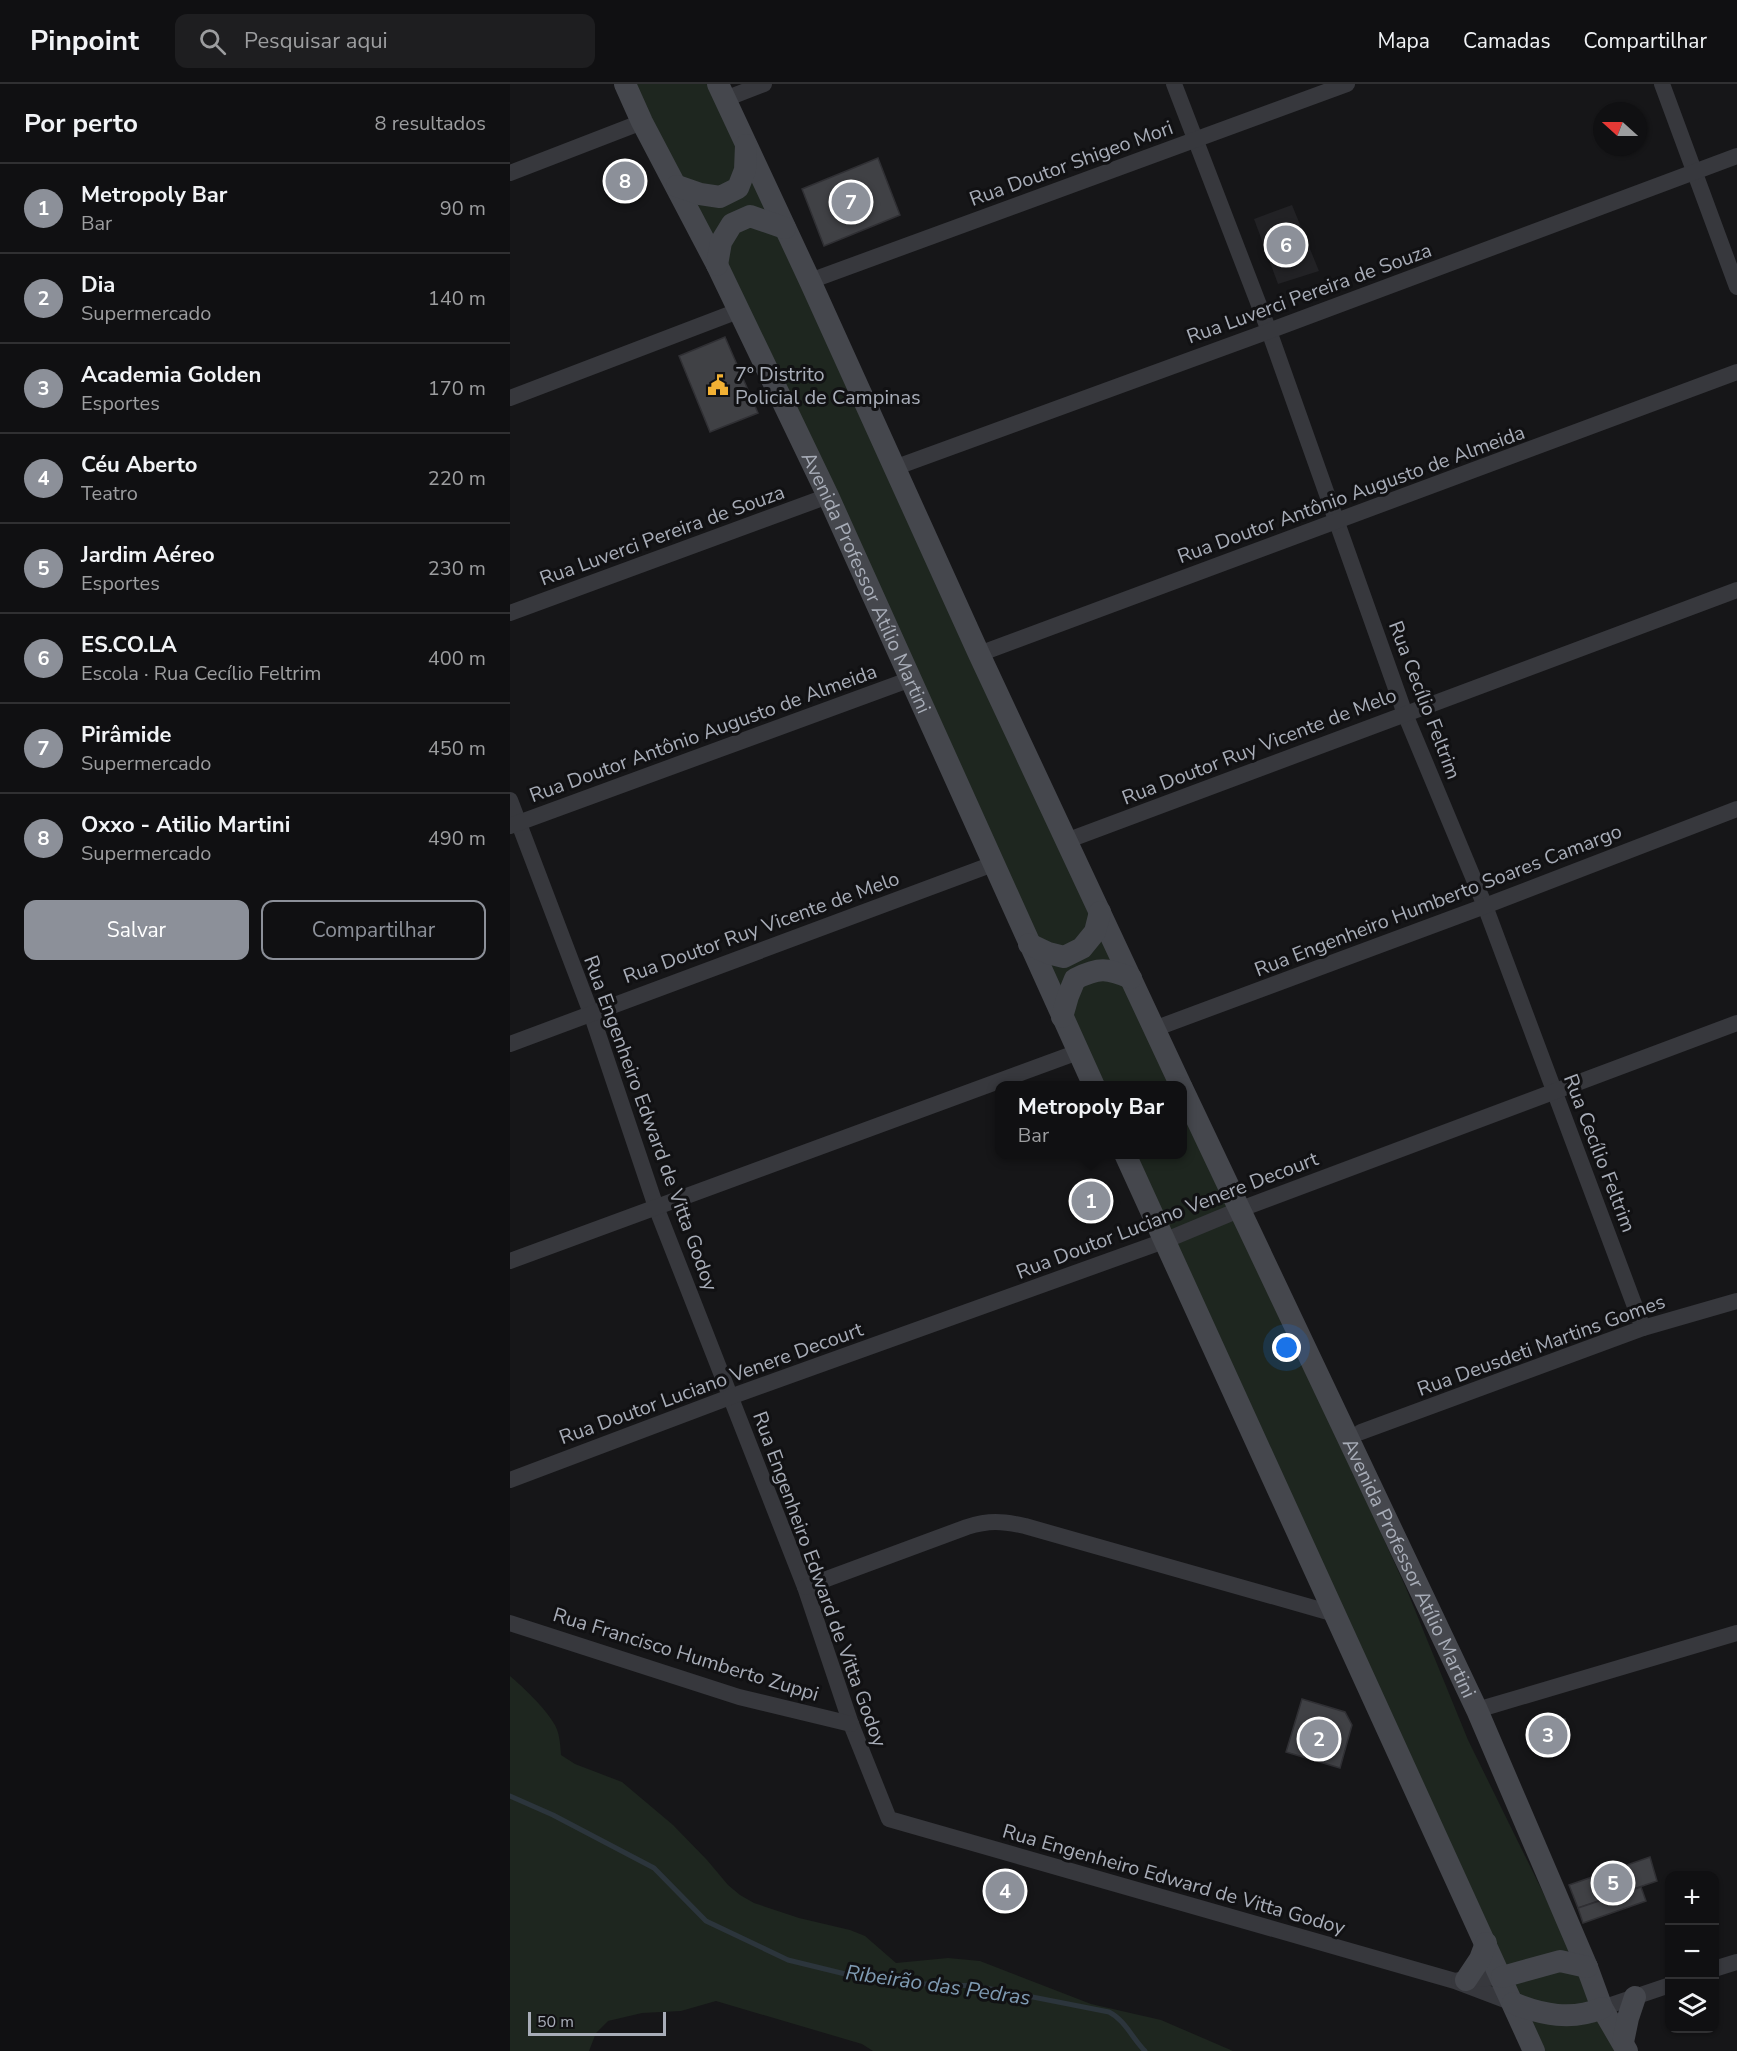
<!DOCTYPE html>
<html lang="pt">
<head>
<meta charset="utf-8">
<style>
  :root { --surface:#101012; --page:#1e1e20; --text:#f1f3f6; --muted:#9c9d9f; --line:#303032; --accent:#8c9099 }
  body { margin:0; font-family:"Nunito Sans",sans-serif; background:var(--page); color:var(--text) }
  .controls { position:absolute; right:18px; bottom:18px; display:grid; overflow:hidden; border-radius:12px; box-shadow:0 2px 4px #0004 }
  .controls button { width:54px; height:54px; display:grid; place-items:center; padding:0; border:0; border-bottom:2px solid var(--line); background:var(--surface); color:var(--text); font:30px sans-serif }
  .compass { position:absolute; left:1083px; top:18px; width:54px; height:54px; border-radius:50%; background:var(--surface); box-shadow:0 2px 4px #0004; rotate:291deg }
  .scale { position:absolute; left:18px; bottom:15px; width:138px; box-sizing:border-box; padding-left:6px; border:3px solid #a8adb8; border-top:0; font-size:16px; line-height:21px; white-space:nowrap; color:#a8adb8; -webkit-text-stroke:4px #111113; paint-order:stroke }
  .you { position:absolute; left:777px; top:1264px; width:21px; height:21px; margin:-15px; border:4px solid #fff; border-radius:50%; background:#1a73e8; box-shadow:0 0 0 9px #1a73e833 }
  .badge { display:grid; place-items:center; width:39px; height:39px; border-radius:50%; background:var(--accent); color:#fff; font-size:20px; font-weight:700 }
  .pin { position:absolute; translate:-50% -50%; border:3px solid #fff; box-shadow:0 2px 6px #0006 }
  .popup { position:absolute; left:485px; top:997px; width:192px; height:78px; box-sizing:border-box; display:grid; place-content:center; border-radius:12px; background:var(--surface); filter:drop-shadow(0 2px 4px #0005); font-size:20px; white-space:nowrap; color:var(--muted) }
  .popup b { font-size:22px; color:var(--text) }
  .popup::after { content:''; position:absolute; left:50%; top:100%; margin-left:-12px; border:12px solid transparent; border-top-color:var(--surface) }
  .list { margin:0; padding:0; list-style:none }
  h2 { display:flex; justify-content:space-between; align-items:center; height:78px; margin:0; padding:0 24px; font-size:26px }
  h2 small { font-size:20px; font-weight:400; color:var(--muted) }
  .list li { display:grid; grid-template-columns:39px 1fr auto; gap:18px; align-items:center; box-sizing:border-box; height:90px; padding:0 24px; border-top:2px solid var(--line) }
  .list b { display:block; font-size:22px; white-space:nowrap }
  .list p { margin:0; font-size:20px; white-space:nowrap; color:var(--muted) }
  .list em { font-size:20px; font-style:normal; color:var(--muted) }
  .actions { display:flex; gap:12px; padding:18px 24px }
  .actions a { flex:1; padding:14px 0; border:2px solid var(--accent); border-radius:12px; text-align:center; font-size:21px; color:var(--accent) }
  .actions .main { background:var(--accent); color:#fff }
  .icon { flex:none; width:33px; height:33px; fill:none; stroke:currentColor; stroke-width:2; stroke-linecap:round; stroke-linejoin:round }
  .map { position:relative; flex:none; width:1227px; height:1967px; overflow:hidden }
  header { display:flex; align-items:center; gap:36px; box-sizing:border-box; height:84px; padding:0 30px; background:var(--surface); border-bottom:2px solid var(--line) }
  header strong { font-size:28px }
  nav { display:flex; gap:33px; margin-inline-start:auto; font-size:21px }
  .search { width:420px; height:54px; background:var(--page); display:flex; align-items:center; gap:15px; box-sizing:border-box; padding:0 21px; border-radius:12px; color:var(--muted); font-size:22px }
  main { display:flex }
  aside { flex:1; background:var(--surface) }
  .map>svg:first-child { display:block }
  .built { fill:#222225 }
  .green { fill:#1e261f }
  .lines { fill:none; stroke-linecap:round; stroke-linejoin:round }
  .stream { stroke:#2c353c; stroke-width:5 }
  .building { fill:#404145; stroke:#303034; stroke-width:1.5 }
  .minor { stroke:#37383d; stroke-width:16 }
  .secondary { stroke:#45474d; stroke-width:22 }
  .labels { text-anchor:middle; stroke-width:6; stroke-linejoin:round; paint-order:stroke }
  .street-label { font-size:20px; fill:#a8adb8; stroke:#111113 }
  .poi-label { font-size:20px; fill:#a8adb8; stroke:#111113; text-anchor:start }
  .water-label { font-size:21px; font-style:italic; fill:#7f9bb3; stroke:#111113 }
</style>
</head>
<body>
<header>
<strong>Pinpoint</strong>
<div class="search"><svg class="icon" aria-label="search" viewBox="0 0 24 24"><circle cx="10" cy="10" r="6"/><path d="M15 15l6 6"/></svg>Pesquisar aqui</div>
<nav><a>Mapa</a><a>Camadas</a><a>Compartilhar</a></nav>
</header>
<main>
<aside>
<h2>Por perto<small>8 resultados</small></h2>
<ul class="list">
<li><span class="badge">1</span><div><b>Metropoly Bar</b><p>Bar</p></div><em>90 m</em></li>
<li><span class="badge">2</span><div><b>Dia</b><p>Supermercado</p></div><em>140 m</em></li>
<li><span class="badge">3</span><div><b>Academia Golden</b><p>Esportes</p></div><em>170 m</em></li>
<li><span class="badge">4</span><div><b>Céu Aberto</b><p>Teatro</p></div><em>220 m</em></li>
<li><span class="badge">5</span><div><b>Jardim Aéreo</b><p>Esportes</p></div><em>230 m</em></li>
<li><span class="badge">6</span><div><b>ES.CO.LA</b><p>Escola · Rua Cecílio Feltrim</p></div><em>400 m</em></li>
<li><span class="badge">7</span><div><b>Pirâmide</b><p>Supermercado</p></div><em>450 m</em></li>
<li><span class="badge">8</span><div><b>Oxxo - Atilio Martini</b><p>Supermercado</p></div><em>490 m</em></li>
</ul>
<div class="actions"><a class="main">Salvar</a><a>Compartilhar</a></div>
</aside>
<div class="map">
<svg width="1227" height="1967" viewBox="0 0 1227 1967">
  <rect width="100%" height="100%" fill="#161618"/>
  <polygon class="built" points="782,121 809,187 768,200 744,135"/>
  <g class="green">
    <polygon points="118,0 201,0 667,1001 587,1001"/>
    <polygon points="673,1015 896,1504 958,1656 1111,1967 1028,1967 618,1071 672,1070"/>
    <path d="M0 1592C13 1603 35 1624 43 1638 50 1648 50 1660 51 1671L65 1680 112 1698 163 1741 197 1776 218 1801 230 1811 244 1819 289 1834 340 1846 355 1852 386 1879 438 1874 470 1877 581 1920 651 1936 723 1967H363L352 1960 206 1917 171 1927 132 1929 98 1937 86 1949 79 1967H0Z"/>
  </g>
  <g class="lines">
    <path class="stream" d="M0 1712 43 1731 144 1784 196 1837 278 1876 368 1898 466 1902 599 1928C615 1936 622 1954 635 1967"/>
  </g>
  <g class="building">
    <polygon points="368,74 390,131 314,162 292,105"/>
    <polygon points="215,253 248,329 200,348 169,272"/>
    <polygon points="792,1615 835,1628 842,1641 830,1684 776,1668"/>
    <polygon points="1055,1635 1059,1656 1020,1665 1016,1645"/>
    <polygon points="1140,1773 1147,1797 1068,1824 1059,1801"/>
    <polygon points="1131,1803 1136,1817 1073,1839 1068,1824"/>
  </g>
  <g class="lines">
    <g class="minor">
      <polyline points="664,0 759,247 895,630 975,822 1133,1244"/>
      <polyline points="1152,0 1227,203"/>
      <polyline points="215,15 254,0"/>
      <polyline points="0,89 132,38"/>
      <polyline points="300,197 837,0"/>
      <polyline points="0,314 228,227"/>
      <polyline points="384,384 759,247 1227,72"/>
      <polyline points="0,529 318,412"/>
      <polyline points="469,570 1227,288"/>
      <polyline points="0,716 81,929 146,1123 295,1503 341,1640 379,1735 945,1897 1003,1919"/>
      <polyline points="0,742 401,595"/>
      <polyline points="556,757 1227,506"/>
      <polyline points="644,945 975,822 1227,725"/>
      <polyline points="0,960 483,780"/>
      <polyline points="0,1177 568,968"/>
      <polyline points="851,1348 1133,1244 1227,1217"/>
      <polyline points="0,1396 220,1313 654,1157 731,1125 1227,939"/>
      <path d="M295 1503 457 1443C479 1436 492 1437 515 1442L825 1530"/>
      <polyline points="0,1539 229,1613 341,1640"/>
      <polyline points="967,1626 1227,1549"/>
      <polyline points="1204,1885 1227,1878"/>
      <polyline points="949,1896 992,1893"/>
      <polyline points="1092,1924 1160,1901"/>
    </g>
    <g class="secondary">
      <path id="s1" d="M115 0 132 38 207 181 318 412 584 1002"/>
      <polyline points="208,0 300,197 469,570 671,1002"/>
      <polyline points="167,102 190,110 210,113 228,104 235,86 236,61"/>
      <polyline points="207,181 211,158 222,140 240,132 275,144"/>
      <polyline points="519,860 538,869 554,873 572,864 585,848 590,828"/>
      <path d="M552 933 558 912 565 895C589 883 597 884 621 894"/>
      <path id="s2" d="M672 1004 967 1626 1077 1883 1092 1924 1117 1967"/>
      <polyline points="615,1070 1024,1967"/>
      <polyline points="992,1893 1050,1877 1077,1883"/>
      <polyline points="956,1896 970,1875 976,1859"/>
      <path d="M1003 1919C1032 1931 1062 1937 1092 1924"/>
      <polyline points="1113,1958 1118,1934 1125,1913"/>
    </g>
  </g>
  <defs>
    <symbol id="civic-bare" viewBox="-9 -9 18 18"><path d="M-.6-6.5H3V-4.5H.6V-3L4-1V1h2V6H-6V1h2V-1L-.6-3ZM-1.2 2.5V6h2.4V2.5Z" fill="#f2b134" stroke="#111113" stroke-width="2.5" paint-order="stroke"/></symbol>
  </defs>
  <g fill-rule="evenodd">
    <use href="#civic-bare" x="193" y="286" width="30" height="30"/>
  </g>
  <g class="labels">
    <g class="street-label">
      <text transform="translate(561 79) rotate(-20)" y="7">Rua Doutor Shigeo Mori</text>
      <text transform="translate(799 209) rotate(-20)" y="7">Rua Luverci Pereira de Souza</text>
      <text transform="translate(841 410) rotate(-20)" y="7">Rua Doutor Antônio Augusto de Almeida</text>
      <text transform="translate(152 451) rotate(-20)" y="7">Rua Luverci Pereira de Souza</text>
      <text dy="7" stroke="none"><textPath href="#s1" startOffset="554">Avenida Professor Atílio Martini</textPath></text>
      <text transform="translate(915 616) rotate(69)" y="7">Rua Cecílio Feltrim</text>
      <text transform="translate(193 649) rotate(-20)" y="7">Rua Doutor Antônio Augusto de Almeida</text>
      <text transform="translate(749 662) rotate(-21)" y="7">Rua Doutor Ruy Vicente de Melo</text>
      <text transform="translate(928 816) rotate(-21)" y="7">Rua Engenheiro Humberto Soares Camargo</text>
      <text transform="translate(251 843) rotate(-20)" y="7">Rua Doutor Ruy Vicente de Melo</text>
      <text transform="translate(141 1039) rotate(70)" y="7">Rua Engenheiro Edward de Vitta Godoy</text>
      <text transform="translate(1090 1069) rotate(69)" y="7">Rua Cecílio Feltrim</text>
      <text transform="translate(657 1131) rotate(-21)" y="7">Rua Doutor Luciano Venere Decourt</text>
      <text transform="translate(1031 1261) rotate(-20)" y="7">Rua Deusdeti Martins Gomes</text>
      <text transform="translate(201 1299) rotate(-20)" y="7">Rua Doutor Luciano Venere Decourt</text>
      <text dy="7" stroke="none"><textPath href="#s2" startOffset="531">Avenida Professor Atílio Martini</textPath></text>
      <text transform="translate(310 1495) rotate(70)" y="7">Rua Engenheiro Edward de Vitta Godoy</text>
      <text transform="translate(176 1570) rotate(17)" y="7">Rua Francisco Humberto Zuppi</text>
      <text transform="translate(664 1795) rotate(16)" y="7">Rua Engenheiro Edward de Vitta Godoy</text>
    </g>
    <g class="poi-label">
      <text x="225" y="297">7º Distrito<tspan x="225" dy="23">Policial de Campinas</tspan></text>
    </g>
    <g class="water-label">
      <text transform="translate(428 1901) rotate(8)" y="7">Ribeirão das Pedras</text>
    </g>
  </g>
</svg>
<div class="controls">
<button>+</button>
<button>−</button>
<button><svg class="icon" aria-label="layers" viewBox="0 0 24 24"><path d="M12 4l9 5-9 5-9-5zM3 14l9 5 9-5"/></svg></button>
</div>
<svg class="compass" viewBox="-18 -18 36 36"><path d="M0-13l5 13h-10z" fill="#e53935"/><path d="M0 13l5-13h-10z" fill="#9c9d9f"/></svg>
<div class="scale">50 m</div>
<div class="you"></div>
<div class="pin badge" style="left:581px;top:1117px">1</div>
<div class="popup"><b>Metropoly Bar</b>Bar</div>
<div class="pin badge" style="left:809px;top:1655px">2</div>
<div class="pin badge" style="left:1038px;top:1651px">3</div>
<div class="pin badge" style="left:495px;top:1807px">4</div>
<div class="pin badge" style="left:1103px;top:1799px">5</div>
<div class="pin badge" style="left:776px;top:161px">6</div>
<div class="pin badge" style="left:341px;top:118px">7</div>
<div class="pin badge" style="left:115px;top:97px">8</div>
</div>
</main>
</body>
</html>
